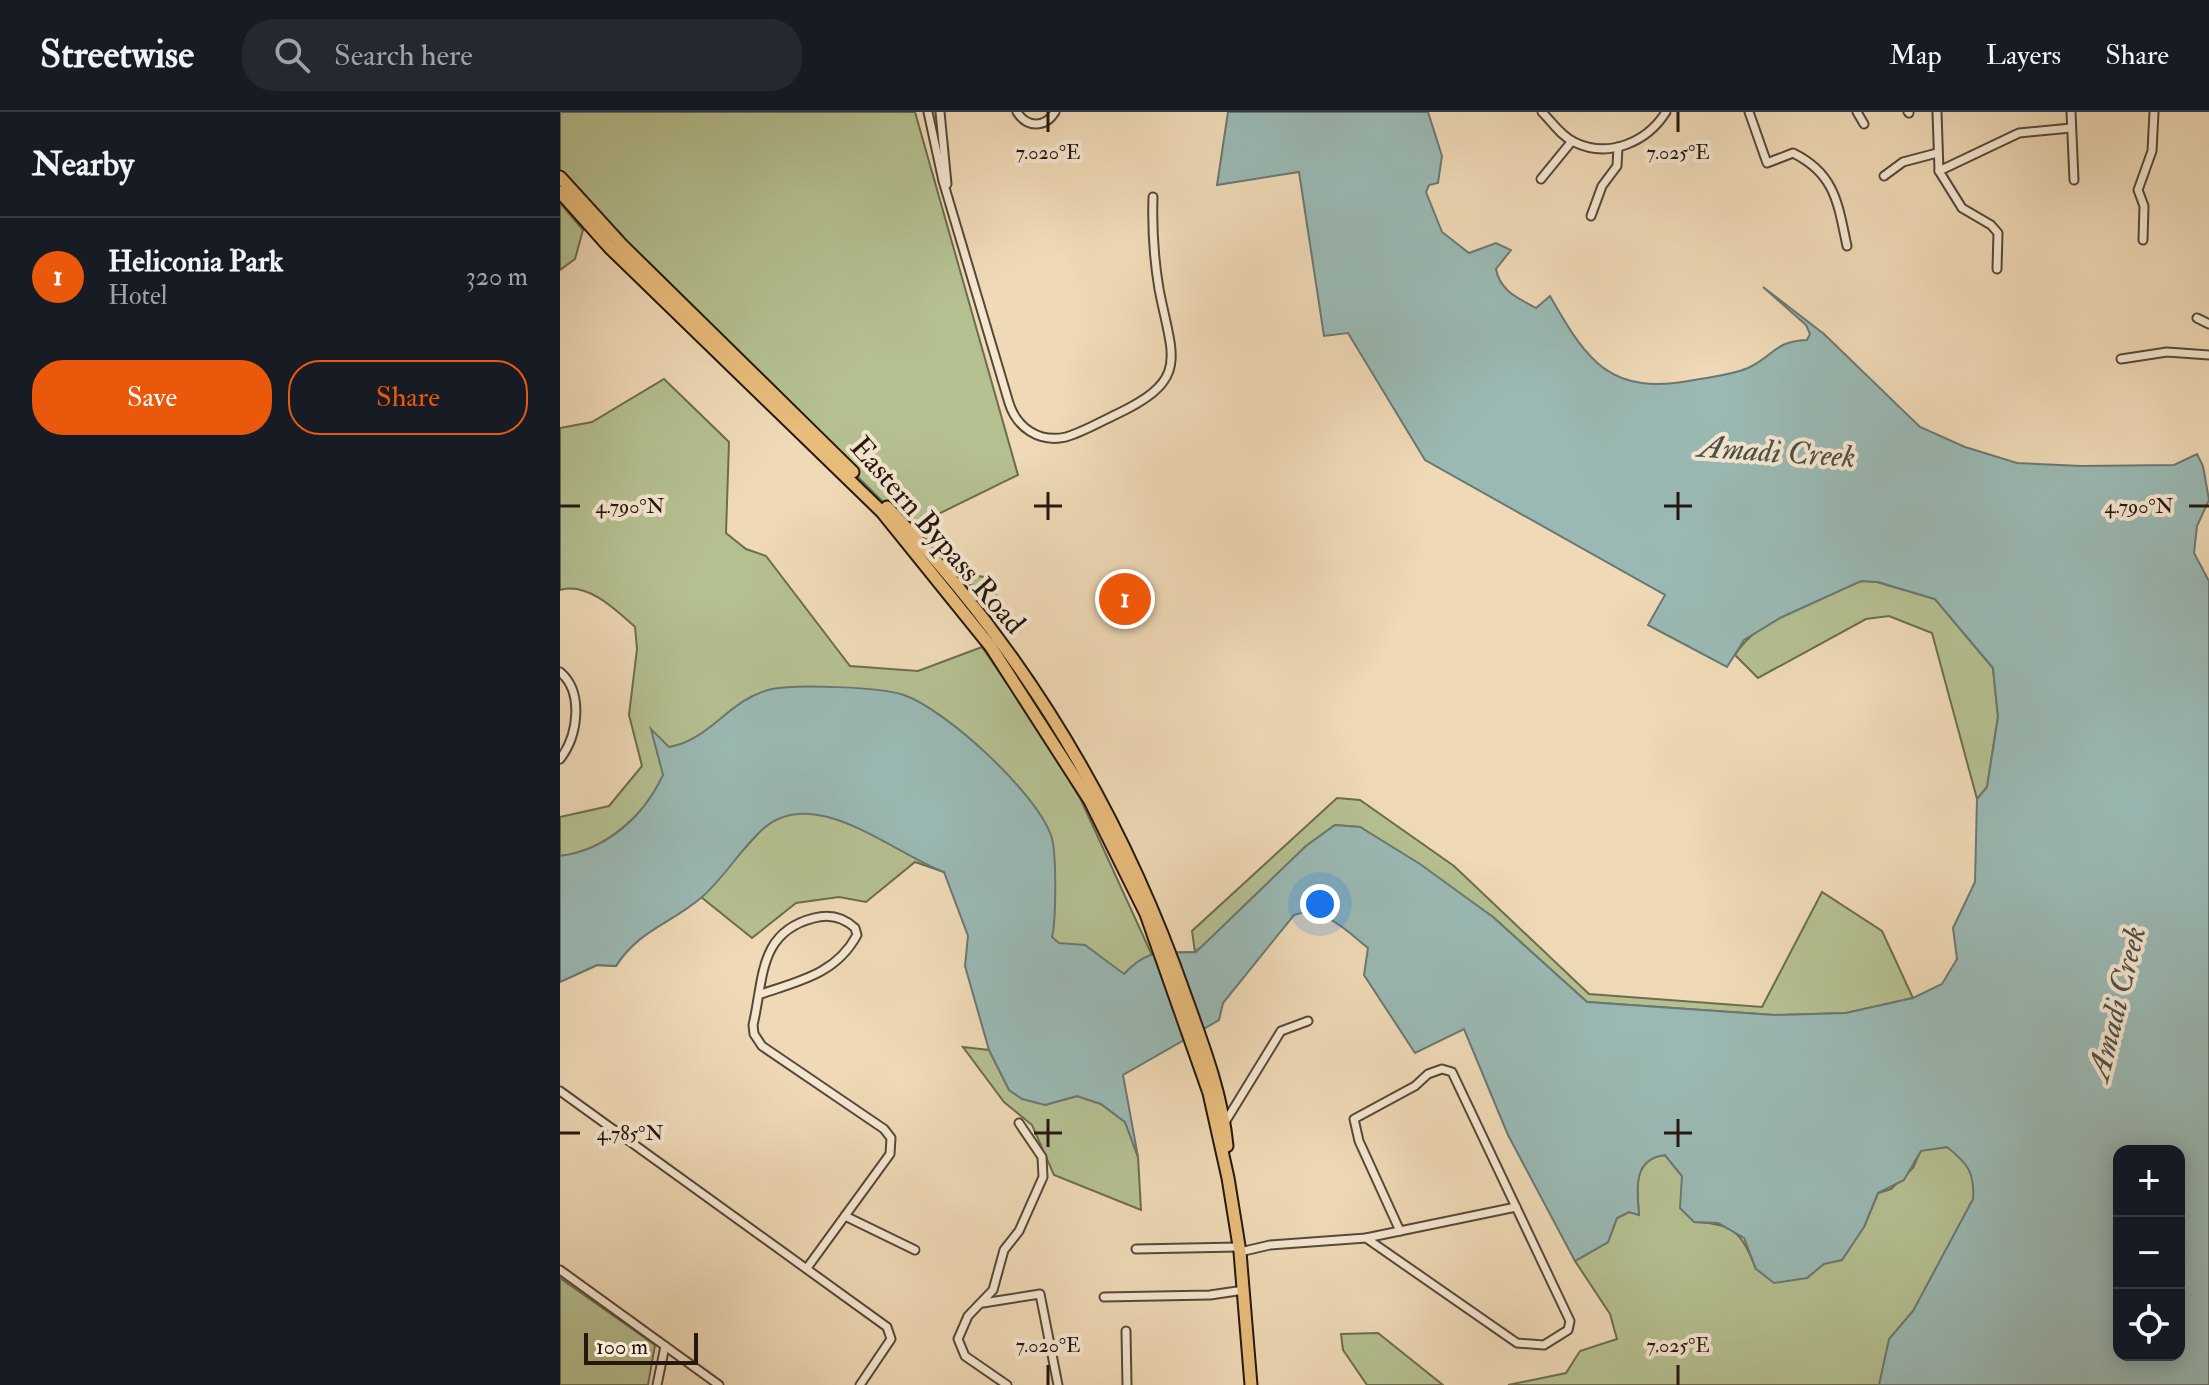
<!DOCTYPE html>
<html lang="en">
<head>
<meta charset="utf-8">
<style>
  :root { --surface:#171b24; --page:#242831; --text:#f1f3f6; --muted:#9ea1a6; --line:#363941; --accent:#ea580c }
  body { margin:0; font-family:"IM FELL Double Pica",serif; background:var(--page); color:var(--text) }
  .controls { position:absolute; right:24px; bottom:24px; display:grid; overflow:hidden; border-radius:16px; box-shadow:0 4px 20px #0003 }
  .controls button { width:72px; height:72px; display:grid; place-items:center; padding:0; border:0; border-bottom:2px solid var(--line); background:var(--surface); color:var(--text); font:40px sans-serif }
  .scale { position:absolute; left:24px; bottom:20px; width:114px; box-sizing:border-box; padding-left:8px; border:4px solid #23170f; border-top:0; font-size:22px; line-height:28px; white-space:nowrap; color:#23170f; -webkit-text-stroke:6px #f5e6d0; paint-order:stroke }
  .you { position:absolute; left:760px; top:792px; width:28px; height:28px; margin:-20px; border:6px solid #fff; border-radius:50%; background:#1a73e8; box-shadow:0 0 0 12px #1a73e833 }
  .badge { display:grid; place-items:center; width:52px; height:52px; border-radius:50%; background:var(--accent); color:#fff; font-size:26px; font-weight:700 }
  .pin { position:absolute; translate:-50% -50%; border:4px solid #fff; box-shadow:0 2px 8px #0006 }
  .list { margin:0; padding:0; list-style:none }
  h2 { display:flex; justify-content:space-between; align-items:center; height:104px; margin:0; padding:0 32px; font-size:34px }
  h2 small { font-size:26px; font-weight:400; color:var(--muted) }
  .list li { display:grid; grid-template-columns:52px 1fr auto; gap:24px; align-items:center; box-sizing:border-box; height:120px; padding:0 32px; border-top:2px solid var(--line) }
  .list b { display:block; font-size:30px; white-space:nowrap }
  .list p { margin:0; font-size:26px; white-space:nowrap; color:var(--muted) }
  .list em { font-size:26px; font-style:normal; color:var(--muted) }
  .actions { display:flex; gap:16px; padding:24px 32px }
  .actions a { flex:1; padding:18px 0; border:2px solid var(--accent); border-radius:32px; text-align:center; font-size:28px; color:var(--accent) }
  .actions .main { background:var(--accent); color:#fff }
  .icon { flex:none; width:44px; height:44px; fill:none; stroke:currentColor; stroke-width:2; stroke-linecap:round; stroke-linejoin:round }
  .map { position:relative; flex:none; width:1649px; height:1273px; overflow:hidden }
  header { display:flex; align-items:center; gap:48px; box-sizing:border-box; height:112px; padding:0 40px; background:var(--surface); border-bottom:2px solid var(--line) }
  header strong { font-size:38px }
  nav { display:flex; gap:44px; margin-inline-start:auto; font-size:28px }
  .search { width:560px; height:72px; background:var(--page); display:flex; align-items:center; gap:20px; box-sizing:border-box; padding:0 28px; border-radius:32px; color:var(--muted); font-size:30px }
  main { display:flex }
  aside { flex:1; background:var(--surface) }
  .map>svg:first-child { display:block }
  .green { fill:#b5c091; stroke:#6c6c50; stroke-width:2 }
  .water { fill:#9ab9b4; stroke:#6a7872; stroke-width:2; fill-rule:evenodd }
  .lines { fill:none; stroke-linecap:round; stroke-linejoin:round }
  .minor-casing { stroke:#564839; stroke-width:11 }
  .primary-casing { stroke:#23170f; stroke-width:15 }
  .minor { stroke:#f5e6d0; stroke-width:7 }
  .primary { stroke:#e8bc7b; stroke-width:11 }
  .ticks { fill:none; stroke:#23170f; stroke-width:3 }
  .labels { text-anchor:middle; stroke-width:8; stroke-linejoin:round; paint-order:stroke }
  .street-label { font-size:30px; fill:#23170f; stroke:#f5e6d0 }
  .water-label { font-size:32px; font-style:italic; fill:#4d5049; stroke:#f5e6d0 }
  .ticks-label { font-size:20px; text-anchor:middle; fill:#23170f; stroke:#f5e6d0; stroke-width:8; stroke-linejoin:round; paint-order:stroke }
</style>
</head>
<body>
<header>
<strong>Streetwise</strong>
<div class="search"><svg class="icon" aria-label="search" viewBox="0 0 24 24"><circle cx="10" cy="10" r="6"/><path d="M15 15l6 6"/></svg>Search here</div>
<nav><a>Map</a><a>Layers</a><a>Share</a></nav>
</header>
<main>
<aside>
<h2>Nearby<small></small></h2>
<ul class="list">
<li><span class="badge">1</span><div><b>Heliconia Park</b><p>Hotel</p></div><em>320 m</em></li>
</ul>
<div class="actions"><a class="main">Save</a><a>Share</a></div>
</aside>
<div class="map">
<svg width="1649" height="1273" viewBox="0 0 1649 1273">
  <rect width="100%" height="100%" fill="#efd9b6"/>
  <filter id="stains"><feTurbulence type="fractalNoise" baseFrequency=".0025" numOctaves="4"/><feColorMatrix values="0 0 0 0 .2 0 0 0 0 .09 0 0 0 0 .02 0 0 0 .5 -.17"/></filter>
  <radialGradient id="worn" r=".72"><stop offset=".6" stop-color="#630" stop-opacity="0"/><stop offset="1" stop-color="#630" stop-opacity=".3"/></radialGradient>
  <g class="green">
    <path d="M0 0H355L458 363 366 408 412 463 424 465 459 517C433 510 425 477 399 466 266 331 127 202 0 62Z"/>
    <polygon points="0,91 23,118 15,147 0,158"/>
    <path d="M104 267 169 330 166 421 186 437 206 444 290 554 358 559 422 535 492 637 521 688 591 841 635 840 632 819 777 686 800 688 894 754 1029 882 1202 895 1262 780 1322 819 1353 886 1286 901 1214 903 1027 890 933 805 800 715 775 713 746 734 644 833 593 870 571 879 488 825 471 732 107 673C75 705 48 738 0 744V705L49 694 82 654 69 603 77 537 75 515C56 498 28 470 0 478V316L32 310Z"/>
    <path d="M1301 469 1317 470 1375 487 1433 556 1438 605 1427 675 1417 687 1372 521 1329 504 1306 507 1198 566 1175 543C1199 504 1260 487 1301 469Z"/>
    <polygon points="264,682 384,760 355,750 306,790 279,785 236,791 192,826 141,785 70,832 56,854 37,853 0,870 0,846 141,785 202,717 221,704"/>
    <polygon points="403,935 429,938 449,977 485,993 517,984 541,992 565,1010 578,1045 581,1098 494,1063 472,1013 444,990"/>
    <path d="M1387 1035 1423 1061 1360 1273H948L1006 1261 1020 1239 1057 1227 1050 1202 1015 1149 1048 1130 1057 1106 1069 1100 1079 1102C1077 1077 1072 1047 1105 1043L1122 1064 1134 1110C1175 1112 1181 1120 1196 1157L1247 1166 1304 1115 1318 1081 1331 1077 1353 1056 1361 1038Z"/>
    <polygon points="0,1166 95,1233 88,1273 0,1273"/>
    <polygon points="818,1221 883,1273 807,1273 783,1238 781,1222"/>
  </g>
  <path class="water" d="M668 0H868L882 44 878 71 869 73 866 80 882 120 909 141 936 131 951 138 936 157C940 179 958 186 976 196L990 184C1028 251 1051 284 1134 268 1151 265 1171 263 1188 256 1216 243 1212 230 1247 228L1250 222 1246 213 1203 175 1264 222 1360 315 1405 335 1457 351 1521 354 1614 353 1637 342 1643 354 1649 388 1637 414 1634 441 1649 469V1273H1319L1329 1227 1353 1199 1413 1087C1415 1060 1407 1051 1387 1035L1361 1039 1344 1068 1318 1081 1304 1115 1282 1148 1264 1152 1247 1166 1214 1171 1196 1157 1184 1126 1158 1111 1134 1110 1120 1096 1122 1064 1105 1043C1072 1047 1077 1078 1079 1103L1069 1100 1057 1106 1048 1130 1015 1149 948 1023 904 917 855 941 804 863 808 836C787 819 762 793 734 803L663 891 659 908 563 963 578 1045 565 1010 541 992 517 984 485 993 462 987 449 978 429 938 405 854 408 824 384 760C333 741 255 672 204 716 181 736 165 765 142 785 111 812 80 817 56 854L37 853 0 870V744C47 738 83 705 103 663L91 617 109 635C151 628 168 587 212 577 235 572 321 575 344 583 388 599 475 680 491 723 497 739 496 808 492 825L499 831 525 833 564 862C589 835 602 842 636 840L746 734 775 713 800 715 860 752 933 805 1027 890 1214 903 1286 901 1353 886 1382 872 1397 847 1393 816 1415 770 1417 687 1427 675 1438 605 1433 556 1375 487 1318 470 1301 469 1220 506 1184 528 1167 555 1088 513 1105 483 865 348 788 221 764 224 739 60 657 73ZM1559 1039H1619V1243H1559Z"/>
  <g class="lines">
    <defs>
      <g id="minor">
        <path d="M368 0 383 69 449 291C457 316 479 331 506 325 523 320 540 310 557 302 631 267 612 245 599 177 594 147 592 114 593 85"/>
        <polyline points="380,0 387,72"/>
        <path d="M457 0C467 16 485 16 495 0"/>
        <path d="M982 0C992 10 1001 24 1014 30 1049 47 1087 30 1106 0"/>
        <path d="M1189 0 1207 51 1233 41C1276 62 1278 93 1287 134"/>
        <polyline points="1297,0 1304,12"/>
        <polyline points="1348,0 1349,1"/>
        <polyline points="1377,0 1379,59 1402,96 1431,113 1438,121 1437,157"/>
        <polyline points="1511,0 1514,68"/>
        <polyline points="1379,59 1459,21 1511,16"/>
        <polyline points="1324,64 1343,50 1377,41"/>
        <polyline points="981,67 1012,29"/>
        <polyline points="1031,104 1042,74 1057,54 1058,35"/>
        <polyline points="1583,128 1584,94 1578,78 1592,39 1594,0"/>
        <polyline points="1637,206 1649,212"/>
        <polyline points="1561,247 1607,240 1649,243"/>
        <path d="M0 560C24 580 18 624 0 647"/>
        <path d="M201 882C239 869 276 862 297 823L295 816C283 805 269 802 254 806 198 820 204 867 193 913L194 922 202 934 324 1017 331 1026 330 1042 247 1156"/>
        <polyline points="0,979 327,1215 331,1227 300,1273"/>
        <polyline points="664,1012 721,919 748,909"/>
        <polyline points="285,1104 355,1138"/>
        <polyline points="806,1126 957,1231 984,1233 1008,1218 1010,1209 892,960 882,957 868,962 855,974 794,1007 799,1029 840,1119"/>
        <polyline points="576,1137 679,1135"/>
        <polyline points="680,1140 710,1133 806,1126 956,1095"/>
        <polyline points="0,1158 159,1273"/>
        <polyline points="544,1185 650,1183 684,1178"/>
        <polyline points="423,1191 480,1182 498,1273"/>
        <polyline points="566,1219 567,1273"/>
        <polyline points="97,1273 105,1234"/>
        <polyline points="447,1273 405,1244 398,1227 408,1204 433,1178 444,1138 459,1119 483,1065 482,1045 459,1011"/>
      </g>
      <g id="primary">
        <polyline points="0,65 62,133 293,360"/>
        <polyline points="0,80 50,136 322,400 431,535 530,689 586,802 649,981 668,1066 680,1140 691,1273"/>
        <path d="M327 395C462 535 561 700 625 883 643 933 662 982 667 1034"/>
      </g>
    </defs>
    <use href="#minor" class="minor-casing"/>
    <use href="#primary" class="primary-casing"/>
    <use href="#minor" class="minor"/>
    <use href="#primary" class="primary"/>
  </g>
  <path class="ticks" d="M488 0V20M1118 0V20M488 380V408M1118 380V408M0 394H20M474 394H502M1104 394H1132M1629 394H1649M488 1007V1035M1118 1007V1035M0 1021H20M474 1021H502M1104 1021H1132M488 1253V1273M1118 1253V1273"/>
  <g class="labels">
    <g class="street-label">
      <text transform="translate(378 423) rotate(49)" y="10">Eastern Bypass Road</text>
    </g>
    <g class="water-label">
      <text transform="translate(1217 339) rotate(4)" y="11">Amadi Creek</text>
      <text transform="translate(1556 891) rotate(-76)" y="11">Amadi Creek</text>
    </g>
  </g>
  <g class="ticks-label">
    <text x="488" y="47">7.020°E</text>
    <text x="1118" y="47">7.025°E</text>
    <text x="70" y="401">4.790°N</text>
    <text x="1579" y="401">4.790°N</text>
    <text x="70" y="1028">4.785°N</text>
    <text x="488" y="1240">7.020°E</text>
    <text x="1118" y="1240">7.025°E</text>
  </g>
  <rect width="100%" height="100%" filter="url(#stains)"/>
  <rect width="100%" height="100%" fill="url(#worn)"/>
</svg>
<div class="controls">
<button>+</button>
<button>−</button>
<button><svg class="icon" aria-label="locate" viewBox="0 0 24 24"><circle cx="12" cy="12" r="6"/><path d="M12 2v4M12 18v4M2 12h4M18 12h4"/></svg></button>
</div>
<div class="scale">100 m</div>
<div class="you"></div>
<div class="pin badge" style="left:565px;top:487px">1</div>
</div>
</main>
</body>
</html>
